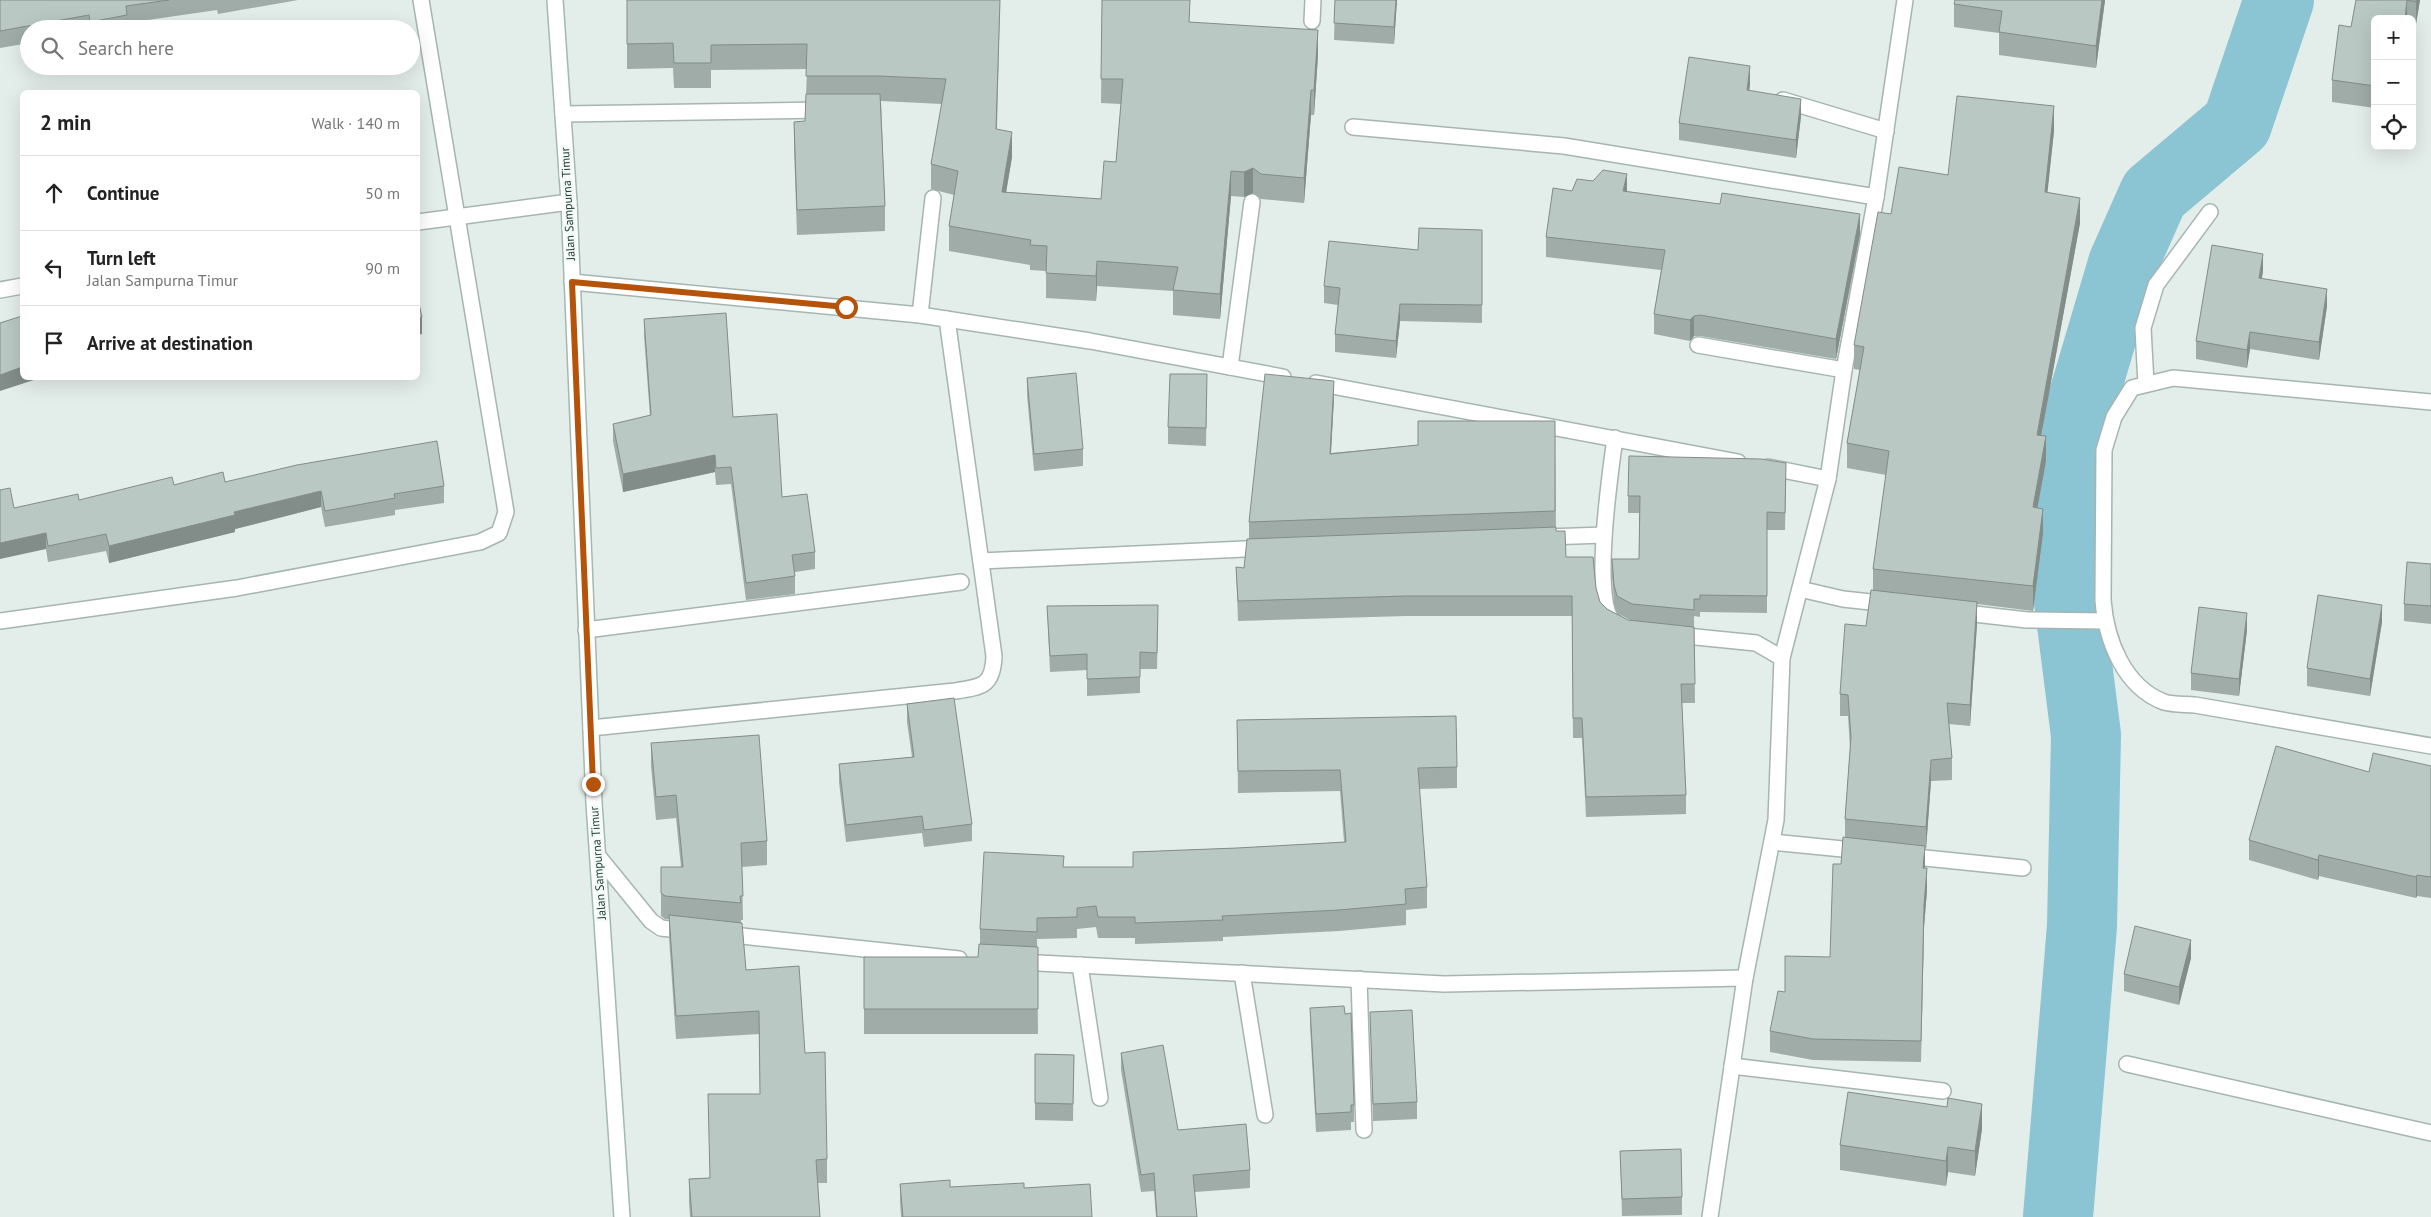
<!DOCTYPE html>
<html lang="en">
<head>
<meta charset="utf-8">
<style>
  :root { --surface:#fff; --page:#f6f6f6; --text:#222; --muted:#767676; --line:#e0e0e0 }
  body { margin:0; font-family:"PT Sans",sans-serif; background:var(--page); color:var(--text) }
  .controls { position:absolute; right:15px; top:15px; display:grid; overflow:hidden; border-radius:8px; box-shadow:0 5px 20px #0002 }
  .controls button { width:45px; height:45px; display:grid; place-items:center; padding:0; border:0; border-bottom:1px solid var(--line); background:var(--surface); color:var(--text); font:25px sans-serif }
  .stop { position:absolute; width:15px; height:15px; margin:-11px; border:4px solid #b45309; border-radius:50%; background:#fff }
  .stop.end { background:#b45309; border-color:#fff; box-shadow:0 1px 5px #0008 }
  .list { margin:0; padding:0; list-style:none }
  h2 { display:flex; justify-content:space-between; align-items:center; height:65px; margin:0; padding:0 20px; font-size:21px }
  h2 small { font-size:16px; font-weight:400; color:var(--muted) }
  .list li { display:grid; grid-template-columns:32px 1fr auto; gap:15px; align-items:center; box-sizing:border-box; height:75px; padding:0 20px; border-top:1px solid var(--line) }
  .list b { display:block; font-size:19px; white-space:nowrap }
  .list p { margin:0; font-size:16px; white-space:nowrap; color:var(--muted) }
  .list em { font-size:16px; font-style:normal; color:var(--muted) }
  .icon { flex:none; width:28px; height:28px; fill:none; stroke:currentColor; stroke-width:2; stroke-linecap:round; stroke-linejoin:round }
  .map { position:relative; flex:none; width:2431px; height:1217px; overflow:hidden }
  .search { position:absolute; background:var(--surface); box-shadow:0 5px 20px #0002; left:20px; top:20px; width:400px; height:55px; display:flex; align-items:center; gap:12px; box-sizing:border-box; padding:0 18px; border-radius:28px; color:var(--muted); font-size:19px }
  .panel { position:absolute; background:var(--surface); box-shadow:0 5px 20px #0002; left:20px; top:90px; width:400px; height:290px; border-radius:8px }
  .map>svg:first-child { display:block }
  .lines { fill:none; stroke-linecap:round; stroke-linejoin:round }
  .river { stroke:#8bc4d2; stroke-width:70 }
  .lane-casing { stroke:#a6b5b1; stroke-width:18 }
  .street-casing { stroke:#a6b5b1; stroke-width:18 }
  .secondary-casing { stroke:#a2b9b2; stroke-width:18 }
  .lane { stroke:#fff; stroke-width:15 }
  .street { stroke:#fff; stroke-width:15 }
  .secondary { stroke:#fff; stroke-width:15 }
  .wall { fill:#9faca7 }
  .shaded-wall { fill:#828c88 }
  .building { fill:#b9c8c2; stroke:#828c88 }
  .route { stroke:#b45309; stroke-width:6 }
  .labels { text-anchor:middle; stroke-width:5; stroke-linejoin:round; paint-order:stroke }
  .street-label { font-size:12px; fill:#233f39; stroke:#f4faf7 }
</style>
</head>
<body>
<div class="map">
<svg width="2431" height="1217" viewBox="0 0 2431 1217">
  <rect width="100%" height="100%" fill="#e3ede9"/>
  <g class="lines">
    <polyline class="river" points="2058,1217 2082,926 2086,735 2062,546 2081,406 2123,264 2154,194 2237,124 2279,0"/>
    <defs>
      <g id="lane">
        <polyline points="1783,100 1886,131"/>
        <polyline points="563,114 824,110"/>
        <polyline points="920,315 933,198"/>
        <polyline points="1698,345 1844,370"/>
        <polyline points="1230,367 1252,202"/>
        <polyline points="2146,384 2143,328 2156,285 2210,212"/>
        <polyline points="586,630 961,582"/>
        <polyline points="1080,965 1100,1098"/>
        <polyline points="1242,973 1265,1115"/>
        <polyline points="1359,979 1364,1130"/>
      </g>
      <g id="street">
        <polyline points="1312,21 1313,0"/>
        <polyline points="1353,127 1564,146 1876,197"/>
        <polyline points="418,222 569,202"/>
        <polyline points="572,282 920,315 1090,341 1283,377"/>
        <polyline points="0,290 22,286"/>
        <polyline points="1316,383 1738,462"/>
        <path d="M2431 402 2173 378 2132 388 2114 417 2104 450 2103 600C2106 640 2124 687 2164 702 2173 705 2186 704 2195 705L2431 746"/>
        <path d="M1615 438C1611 467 1590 609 1615 622"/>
        <polyline points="1768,467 1828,479"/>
        <polyline points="1547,537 1604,535"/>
        <polyline points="981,561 1266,548"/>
        <polyline points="1800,589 1843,599 1889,604"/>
        <polyline points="1957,612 2027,620 2105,621"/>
        <polyline points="0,621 237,588 480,542 499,533 506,512 421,0"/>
        <polyline points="1676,635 1756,643 1782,658"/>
        <path d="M591 728 955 691C982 687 993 686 994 656L947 319"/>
        <polyline points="1772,842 1863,851"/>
        <polyline points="598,856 651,921 661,928 688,931"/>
        <polyline points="1906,856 2023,868"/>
        <polyline points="723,934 959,959"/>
        <polyline points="1019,962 1444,984 1745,978"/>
        <polyline points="2127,1064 2431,1133"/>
        <polyline points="1732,1066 1943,1091"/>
        <polyline points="1710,1217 1745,978 1776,820 1782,658 1828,479 1844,370 1876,197 1905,0"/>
      </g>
      <polyline id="secondary" points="555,0 569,202 594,803 622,1217"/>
    </defs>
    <use href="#lane" class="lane-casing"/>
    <use href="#street" class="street-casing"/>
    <use href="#secondary" class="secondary-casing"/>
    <use href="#lane" class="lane"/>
    <use href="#street" class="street"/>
    <use href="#secondary" class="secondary"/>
  </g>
  <g class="wall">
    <polygon points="0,0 298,0 218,14 217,10 127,23 127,29 29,29 29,43 0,48"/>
    <polygon points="627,0 1000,0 997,130 1012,157 1006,192 1101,199 1116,162 1121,104 1101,103 1102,0 1190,22 1318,55 1314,115 1311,115 1304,203 1261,199 1253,193 1244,197 1231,196 1220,319 1173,315 1173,291 1097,286 1096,301 1046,298 1046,271 1030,270 1030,265 949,251 949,226 954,195 931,189 931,164 942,104 881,101 885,206 885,231 797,235 794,147 794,122 805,121 807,69 711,70 711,88 674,88 673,68 627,69"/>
    <polygon points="1335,0 1397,0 1394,44 1334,40"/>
    <polygon points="2105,0 2096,68 1999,55 1999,33 1954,27 1954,4"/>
    <polygon points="2356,0 2420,0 2416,24 2412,23 2412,19 2375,19 2375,108 2332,102 2332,80 2351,27"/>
    <polygon points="1750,84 1749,91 1801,116 1796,158 1679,140 1679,123"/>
    <polygon points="2054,131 2047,192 2080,223 2041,436 2046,461 2037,508 2043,533 2033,611 1977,604 1977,624 1970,726 1949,724 1952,758 1952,780 1931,781 1926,849 1925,848 1924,868 1927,890 1924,927 1921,1062 1813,1060 1770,1052 1770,1031 1785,992 1830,957 1845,837 1845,819 1850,748 1848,716 1840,716 1840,694 1866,626 1873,591 1873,569 1886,475 1847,468 1847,443 1860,370 1854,369 1854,345 1891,214 1948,175"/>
    <polygon points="1572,191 1627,192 1860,234 1836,359 1700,336 1694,336 1690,341 1654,334 1654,314 1661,270 1546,257 1546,237"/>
    <polygon points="1482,230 1482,323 1400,321 1396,358 1335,352 1335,334 1338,305 1324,303 1324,286 1418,250"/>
    <polygon points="2263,271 2262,278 2327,306 2319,360 2250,349 2247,368 2196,359 2196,341"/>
    <polygon points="644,319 733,417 815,552 815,569 795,572 795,594 746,600 731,484 716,485 715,472 623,492 613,441 613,424 650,416 644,336"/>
    <polygon points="1027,378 1083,449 1083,466 1034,471 1027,395"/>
    <polygon points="1207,392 1206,446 1168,444 1168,427"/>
    <polygon points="1334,397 1331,453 1418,445 1555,421 1556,531 1566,557 1596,588 1600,602 1607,609 1628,620 1630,620 1617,613 1614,603 1612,577 1612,559 1639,559 1639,513 1628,513 1628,496 1786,481 1785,530 1767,530 1767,613 1700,612 1700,617 1694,616 1695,703 1682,703 1686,795 1686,814 1586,817 1582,738 1573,738 1572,616 1406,616 1238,621 1236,567 1244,568 1249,538 1249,522"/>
    <polygon points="225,482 444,486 444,503 395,510 395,515 325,527 321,507 235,529 235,532 109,563 106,551 48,562 46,549 14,508 79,500 174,485"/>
    <polygon points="2431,564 2431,624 2404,621 2404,604"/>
    <polygon points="1047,606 1158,622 1157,669 1140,669 1140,693 1087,696 1087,670 1050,672"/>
    <polygon points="2382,622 2370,696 2307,686 2307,668"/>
    <polygon points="2247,630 2239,696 2191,690 2191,673"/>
    <polygon points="907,704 972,824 972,841 924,847 922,833 846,842 839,782 839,764 912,757 907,722"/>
    <polygon points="1237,720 1457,767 1457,788 1419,789 1427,887 1427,908 1406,910 1406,925 1339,931 1223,937 1223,941 1135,944 1135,938 1098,938 1096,927 1077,929 1077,938 1037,939 1038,1034 864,1034 864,957 978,957 980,944 980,929 1064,867 1133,867 1133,852 1237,848 1344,842 1340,791 1238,793"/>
    <polygon points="651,743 767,841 767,865 742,867 743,920 741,920 741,923 746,970 805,1053 827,1159 827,1183 818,1183 820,1217 690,1217 689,1202 689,1179 709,1178 760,1094 759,1034 676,1039 669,938 669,919 665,919 661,916 661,867 681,867 676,818 656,820 651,766"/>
    <polygon points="2431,766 2431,898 2417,896 2416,898 2319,876 2318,880 2249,860 2249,840 2369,772"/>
    <polygon points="2191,958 2179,1005 2124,991 2124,974"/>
    <polygon points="1310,1008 1354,1105 1354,1122 1351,1122 1351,1130 1316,1132 1310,1025"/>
    <polygon points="1370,1012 1417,1102 1417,1119 1373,1121"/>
    <polygon points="1121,1053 1178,1130 1250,1170 1250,1188 1195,1192 1197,1217 1156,1217 1154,1191 1141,1192 1121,1070"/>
    <polygon points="1035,1054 1074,1055 1073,1121 1035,1120"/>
    <polygon points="1982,1129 1975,1176 1948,1172 1946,1186 1840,1170 1840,1145"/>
    <polygon points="1620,1151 1682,1197 1682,1215 1622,1216"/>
    <polygon points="900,1184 950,1187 1024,1188 1092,1217 901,1217 900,1201"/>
  </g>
  <g class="shaded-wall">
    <polygon points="1396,0 1397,0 1394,44 1394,27"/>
    <polygon points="2102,0 2105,0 2096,68 2096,46"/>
    <polygon points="2407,0 2407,19 2405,19"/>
    <polygon points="2416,0 2420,0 2416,24"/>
    <polygon points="1318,30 1318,55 1314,115 1314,90"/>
    <polygon points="1750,66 1750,84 1747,108 1747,90"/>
    <polygon points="1311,90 1311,115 1304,203 1304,178"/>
    <polygon points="1801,99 1801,116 1796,158 1796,140"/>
    <polygon points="2054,106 2054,131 2045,216 2045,192"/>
    <polygon points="1012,132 1012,157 1002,217 1002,192"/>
    <polygon points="1253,168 1253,193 1244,197 1244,172"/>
    <polygon points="1231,171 1231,196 1220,319 1220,294"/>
    <polygon points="1627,174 1627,194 1623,191"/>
    <polygon points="2080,198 2080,223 2037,459 2037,435"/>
    <polygon points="1860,214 1860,234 1836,359 1836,339"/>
    <polygon points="2263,254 2263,271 2259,295 2259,278"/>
    <polygon points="1097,261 1097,286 1096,301 1096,276"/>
    <polygon points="2327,289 2327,306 2319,360 2319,342"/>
    <polygon points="1400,304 1400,321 1396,358 1396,341"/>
    <polygon points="1694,316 1694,336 1690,341 1690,320"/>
    <polygon points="422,317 422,334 418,335 418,318"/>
    <polygon points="2250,332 2250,349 2247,368 2247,350"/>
    <polygon points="22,367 22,378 40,378 0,391 0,375"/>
    <polygon points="1334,381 1334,397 1330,470 1330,454"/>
    <polygon points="2046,436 2046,461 2033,532 2033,507"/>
    <polygon points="715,455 715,472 623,492 623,474"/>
    <polygon points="321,491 321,507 235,529 235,532 109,563 109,546 234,512"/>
    <polygon points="2043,509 2043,533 2033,611 2033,586"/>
    <polygon points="46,533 46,549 0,559 0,543"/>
    <polygon points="1977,602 1977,624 1970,726 1970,705"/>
    <polygon points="2382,605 2382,622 2370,696 2370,679"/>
    <polygon points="2247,613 2247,630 2239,696 2239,679"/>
    <polygon points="1931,760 1931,781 1926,849 1926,827"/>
    <polygon points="1925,846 1925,867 1923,889 1923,868"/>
    <polygon points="2319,855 2319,876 2318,880 2318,860"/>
    <polygon points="1927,868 1927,890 1924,927 1921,1062 1924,905"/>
    <polygon points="2417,875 2417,896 2416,898 2416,877"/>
    <polygon points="2191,940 2191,958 2179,1005 2179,987"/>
    <polygon points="1982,1104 1982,1129 1975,1176 1975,1151"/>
    <polygon points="1948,1147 1948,1172 1946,1186 1946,1161"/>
  </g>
  <g class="building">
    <polygon points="0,0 169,0 126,6 127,15 90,22 89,15 0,31"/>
    <polygon points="627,0 1000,0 996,129 1012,132 1002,192 1101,199 1104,161 1116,162 1123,79 1101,79 1102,0 1190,0 1189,22 1318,30 1314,90 1311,90 1304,178 1261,174 1253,168 1244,172 1231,171 1220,294 1173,290 1178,267 1097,261 1096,276 1046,273 1047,246 1030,245 1031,240 949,226 958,171 931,164 946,79 878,76 806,76 807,44 711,45 711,63 674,63 673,43 627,44"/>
    <polygon points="1335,0 1396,0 1394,27 1334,23"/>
    <polygon points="1955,0 2102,0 2096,46 1999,32 2002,11 1954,4"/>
    <polygon points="2356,0 2416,0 2416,2 2407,0 2405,19 2375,19 2375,86 2332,80 2339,25 2351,27"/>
    <polygon points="1689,57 1750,66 1747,90 1801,99 1796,140 1679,123"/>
    <polygon points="806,94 880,94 885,206 797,210 794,122 805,121"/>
    <polygon points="1957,96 2054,106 2045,192 2080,198 2037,435 2046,436 2033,507 2043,509 2033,586 1873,569 1889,451 1847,443 1864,347 1854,345 1878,212 1891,214 1899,167 1948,175"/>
    <polygon points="1603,170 1627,174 1623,191 1720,204 1722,193 1860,214 1836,339 1700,315 1694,316 1690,320 1654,314 1665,250 1546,237 1553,188 1572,191 1577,179 1593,181"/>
    <polygon points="1419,228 1482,230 1482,305 1400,304 1396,341 1335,334 1340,288 1324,286 1329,241 1418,250"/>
    <polygon points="2212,245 2263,254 2259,278 2327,289 2319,342 2250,332 2247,350 2196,341"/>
    <polygon points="418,299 422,317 418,318"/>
    <polygon points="726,313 733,417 777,414 782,497 807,494 815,552 792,555 795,576 746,583 731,467 716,468 715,455 623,474 613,424 651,415 644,319"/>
    <polygon points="22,316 22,367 0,375 0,323"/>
    <polygon points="1076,373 1083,449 1034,454 1027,378"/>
    <polygon points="1170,374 1207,374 1206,428 1168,427"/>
    <polygon points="1265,374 1334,381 1330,454 1418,445 1418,421 1555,421 1555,511 1249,522"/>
    <polygon points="437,441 444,486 394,494 395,498 325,511 321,491 234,512 235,515 109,546 106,534 48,546 46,533 0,543 0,490 10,488 14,508 78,494 79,500 172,477 174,485 223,472 225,482 297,465"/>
    <polygon points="1629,456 1761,459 1786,463 1785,513 1767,512 1767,596 1700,595 1700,599 1694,599 1694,610 1632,604 1617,596 1614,585 1612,559 1639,559 1640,496 1628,496"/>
    <polygon points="1556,527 1556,531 1565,531 1566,557 1593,557 1596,588 1600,602 1607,609 1628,620 1694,627 1695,684 1681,684 1686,795 1586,797 1582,718 1573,718 1572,596 1406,596 1238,601 1236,567 1244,568 1247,539"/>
    <polygon points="2407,562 2431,564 2431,606 2404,604"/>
    <polygon points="1871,590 1977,602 1970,705 1947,703 1952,758 1931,760 1926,827 1845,819 1851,737 1848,695 1840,694 1845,624 1866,626"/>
    <polygon points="2318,595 2382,605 2370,679 2307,668"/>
    <polygon points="1158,605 1157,653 1140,652 1140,677 1087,679 1087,654 1050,656 1047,606"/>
    <polygon points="2199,607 2247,613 2239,679 2191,673"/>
    <polygon points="954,698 972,824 924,830 922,816 846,825 839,764 914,757 907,704"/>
    <polygon points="1456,716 1457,767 1418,768 1427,887 1405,889 1406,904 1339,910 1222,916 1223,920 1135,923 1135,917 1098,917 1096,906 1077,908 1077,917 1037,918 1037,932 980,929 984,852 1064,856 1063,867 1133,867 1133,852 1237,848 1346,842 1340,770 1238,771 1237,720"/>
    <polygon points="759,735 767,841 741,843 743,896 740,896 741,903 665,896 661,893 661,867 683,867 676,795 656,797 651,743"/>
    <polygon points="2276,746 2369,772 2373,753 2431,766 2431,877 2417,875 2416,877 2319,855 2318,860 2249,840"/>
    <polygon points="1843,837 1925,846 1923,868 1927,868 1924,905 1921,1041 1813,1039 1770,1031 1778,991 1785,992 1785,956 1830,957 1833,864 1841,864"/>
    <polygon points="669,915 742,923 746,970 799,966 805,1053 825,1052 827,1159 816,1160 820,1217 692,1217 689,1179 710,1178 708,1094 760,1094 759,1011 676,1016"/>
    <polygon points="2135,926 2191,940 2179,987 2124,974"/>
    <polygon points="979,944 1038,947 1038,1009 864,1009 864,957 978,957"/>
    <polygon points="1344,1006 1345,1014 1351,1013 1354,1105 1351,1105 1351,1112 1316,1114 1310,1008"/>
    <polygon points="1412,1010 1417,1102 1373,1104 1370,1012"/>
    <polygon points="1163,1045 1178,1130 1246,1124 1250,1170 1193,1175 1197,1217 1157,1217 1154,1173 1141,1175 1121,1053"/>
    <polygon points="1035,1054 1074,1055 1073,1104 1035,1103"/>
    <polygon points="1848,1092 1947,1107 1948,1098 1982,1104 1975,1151 1948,1147 1946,1161 1840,1145"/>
    <polygon points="1681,1149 1682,1197 1622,1199 1620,1151"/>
    <polygon points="950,1180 950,1187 1024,1183 1024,1188 1090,1184 1092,1217 903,1217 900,1184"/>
  </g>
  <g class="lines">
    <polyline class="route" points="593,784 572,282 846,307"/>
  </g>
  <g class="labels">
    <g class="street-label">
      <text transform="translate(568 204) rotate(-93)" y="4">Jalan Sampurna Timur</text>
      <text transform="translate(598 863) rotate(-94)" y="4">Jalan Sampurna Timur</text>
    </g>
  </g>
</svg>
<div class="controls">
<button>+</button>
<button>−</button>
<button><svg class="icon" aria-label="locate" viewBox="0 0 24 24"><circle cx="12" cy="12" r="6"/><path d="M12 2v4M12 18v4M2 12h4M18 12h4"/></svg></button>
</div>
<div class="stop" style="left:846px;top:307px"></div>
<div class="stop end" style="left:593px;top:784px"></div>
<div class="search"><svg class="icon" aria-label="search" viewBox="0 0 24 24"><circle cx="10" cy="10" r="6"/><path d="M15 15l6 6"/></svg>Search here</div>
<section class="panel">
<h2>2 min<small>Walk · 140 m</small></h2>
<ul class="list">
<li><svg class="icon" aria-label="ahead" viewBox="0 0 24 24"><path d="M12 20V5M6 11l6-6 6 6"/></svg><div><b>Continue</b></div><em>50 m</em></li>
<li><svg class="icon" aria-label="left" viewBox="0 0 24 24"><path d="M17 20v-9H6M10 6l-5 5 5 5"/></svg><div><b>Turn left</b><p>Jalan Sampurna Timur</p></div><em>90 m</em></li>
<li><svg class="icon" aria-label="arrive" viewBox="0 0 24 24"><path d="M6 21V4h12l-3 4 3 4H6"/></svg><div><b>Arrive at destination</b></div></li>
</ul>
</section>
</div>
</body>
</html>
